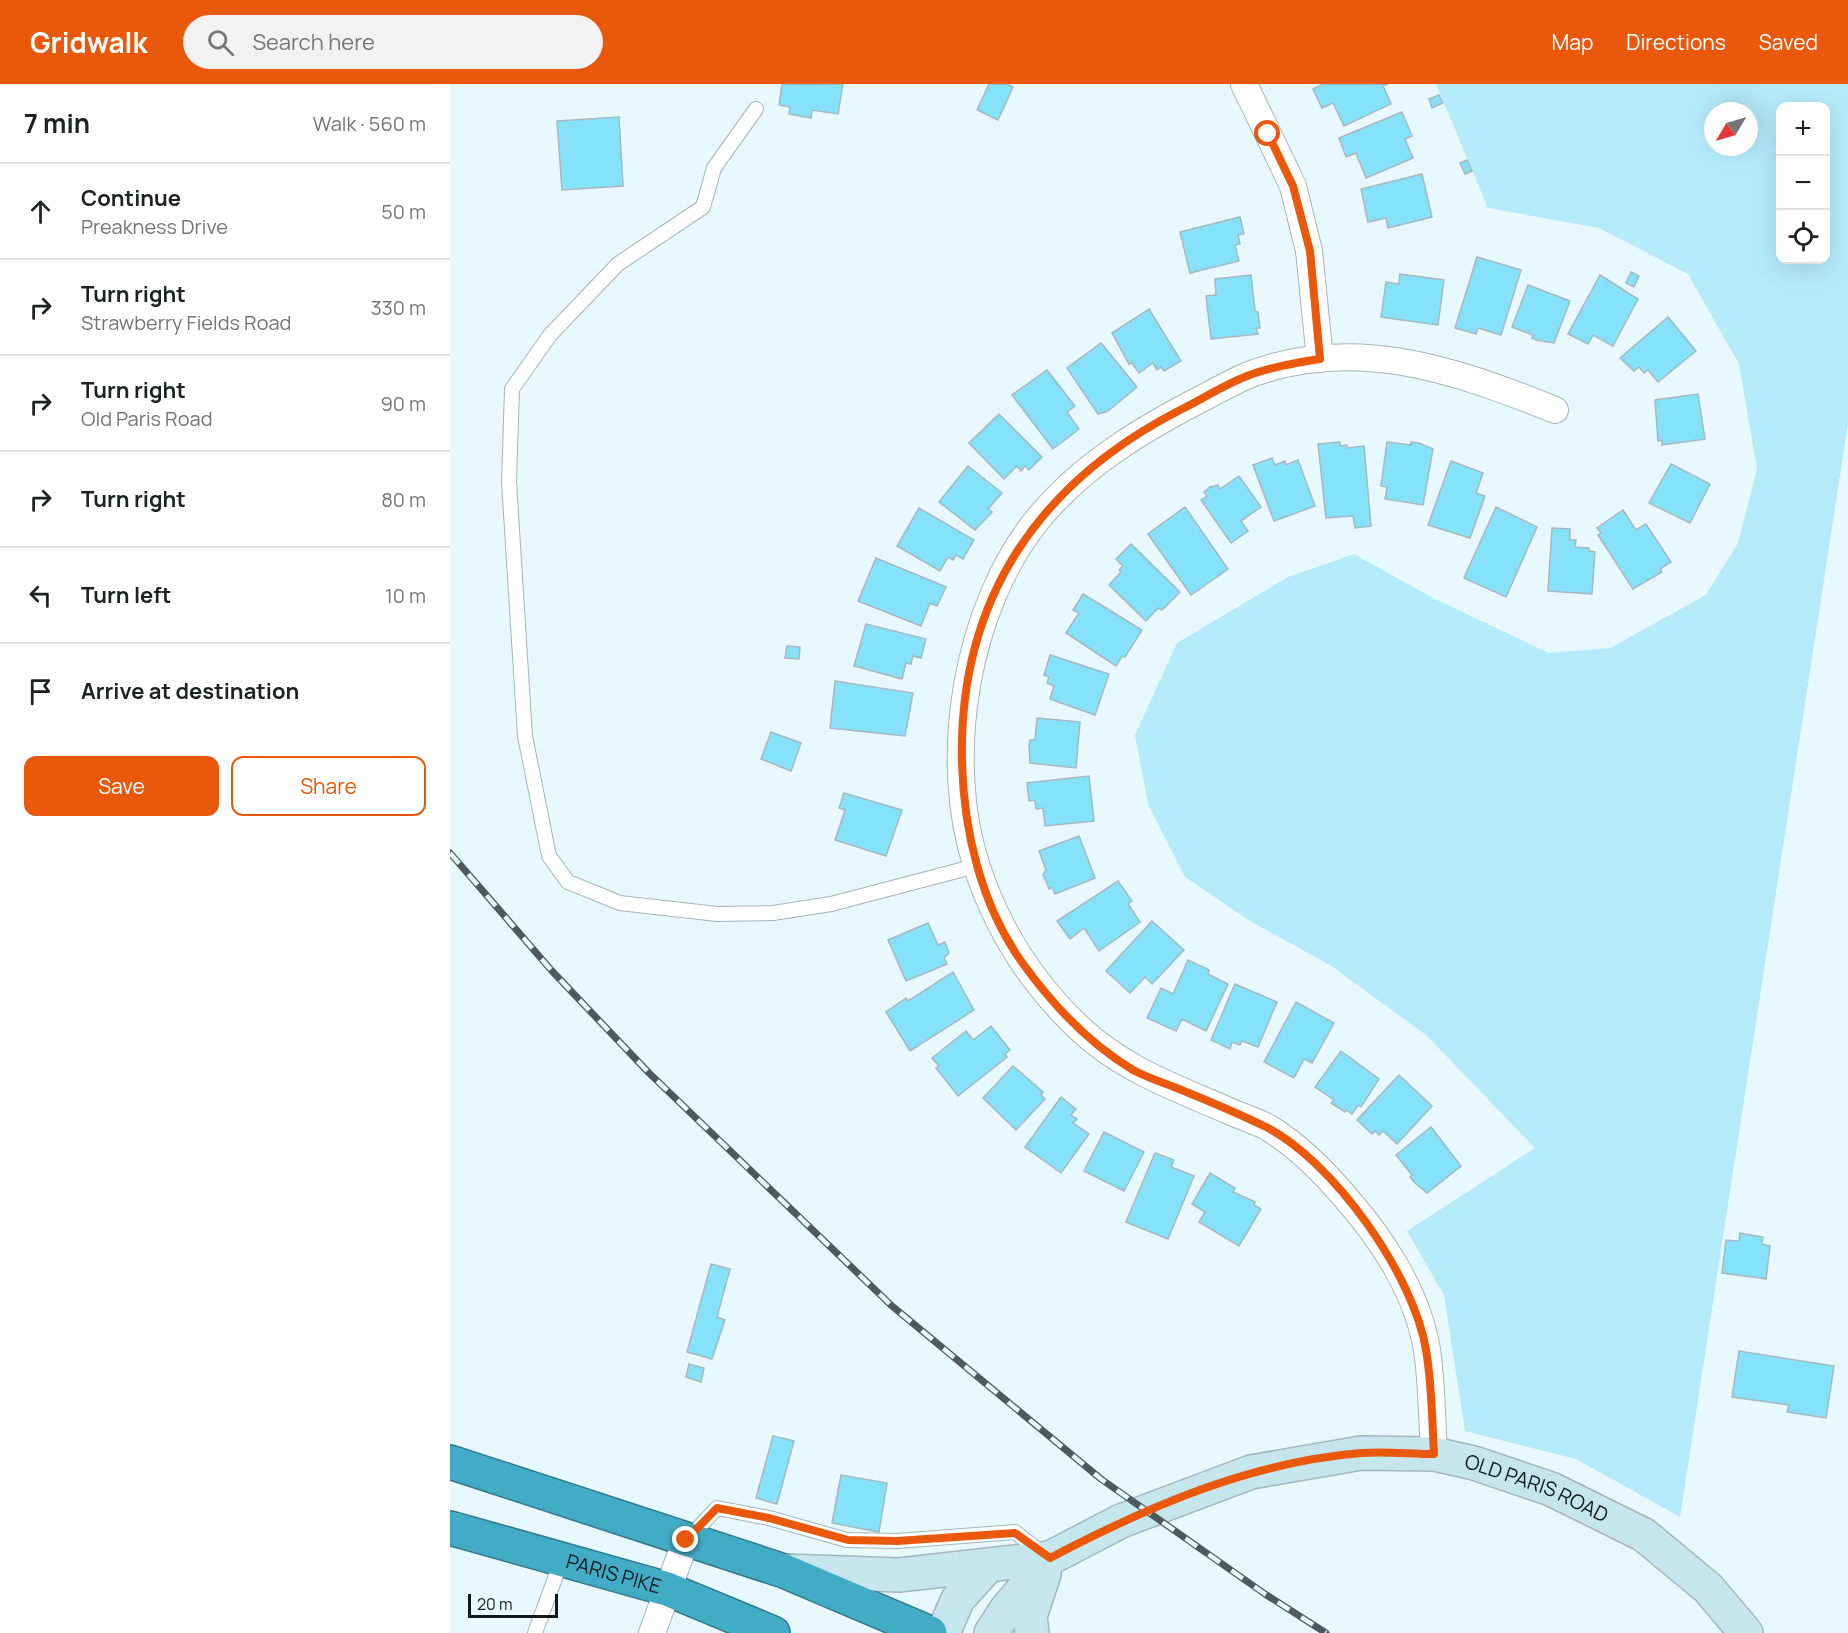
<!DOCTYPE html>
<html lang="en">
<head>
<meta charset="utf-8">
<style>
  :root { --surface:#fff; --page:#f2f2f2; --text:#202124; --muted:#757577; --line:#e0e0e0; --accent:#ea580c }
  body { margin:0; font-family:Manrope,sans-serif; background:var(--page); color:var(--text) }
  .controls { position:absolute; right:18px; top:18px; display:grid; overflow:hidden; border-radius:12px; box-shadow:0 6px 24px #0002 }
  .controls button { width:54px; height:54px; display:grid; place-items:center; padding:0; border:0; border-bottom:2px solid var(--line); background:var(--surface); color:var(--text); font:30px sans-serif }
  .compass { position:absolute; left:1254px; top:18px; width:54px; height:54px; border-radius:50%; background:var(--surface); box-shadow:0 6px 24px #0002; rotate:232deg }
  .scale { position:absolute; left:18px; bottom:15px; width:90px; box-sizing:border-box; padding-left:6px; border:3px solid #11181a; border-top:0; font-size:16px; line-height:21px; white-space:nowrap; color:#11181a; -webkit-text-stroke:4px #e7f9ff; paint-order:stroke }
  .stop { position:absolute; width:18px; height:18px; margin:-14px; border:4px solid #ea580c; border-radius:50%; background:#fff }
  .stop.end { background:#ea580c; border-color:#fff; box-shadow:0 2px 6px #0008 }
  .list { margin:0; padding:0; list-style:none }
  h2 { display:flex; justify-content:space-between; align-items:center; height:78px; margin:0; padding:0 24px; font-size:26px }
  h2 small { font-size:20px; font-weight:400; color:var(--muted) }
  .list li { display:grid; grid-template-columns:39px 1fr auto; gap:18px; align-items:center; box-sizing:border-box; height:96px; padding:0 24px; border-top:2px solid var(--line) }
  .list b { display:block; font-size:22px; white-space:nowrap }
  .list p { margin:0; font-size:20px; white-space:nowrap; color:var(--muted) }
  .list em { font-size:20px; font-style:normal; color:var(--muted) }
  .actions { display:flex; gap:12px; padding:18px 24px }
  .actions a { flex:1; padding:14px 0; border:2px solid var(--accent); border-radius:12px; text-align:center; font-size:21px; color:var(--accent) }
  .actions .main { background:var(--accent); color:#fff }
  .icon { flex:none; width:33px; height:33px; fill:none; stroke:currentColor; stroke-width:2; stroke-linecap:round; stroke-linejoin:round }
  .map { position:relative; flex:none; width:1398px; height:1549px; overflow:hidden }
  header { display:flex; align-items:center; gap:36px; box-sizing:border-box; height:84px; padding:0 30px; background:var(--accent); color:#fff }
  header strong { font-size:28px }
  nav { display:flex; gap:33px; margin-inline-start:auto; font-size:21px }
  .search { width:420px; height:54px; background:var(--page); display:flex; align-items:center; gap:15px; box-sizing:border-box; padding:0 21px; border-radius:33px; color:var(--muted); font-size:22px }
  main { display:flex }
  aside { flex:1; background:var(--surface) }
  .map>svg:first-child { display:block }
  .green { fill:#b4eafa; fill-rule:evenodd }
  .building { fill:#86e1fa; stroke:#a6b8bd; stroke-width:1.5 }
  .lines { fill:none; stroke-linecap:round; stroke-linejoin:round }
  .lane-casing { stroke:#a4b5ba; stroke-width:16 }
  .street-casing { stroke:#a4b5ba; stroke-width:28 }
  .secondary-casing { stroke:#a4b5ba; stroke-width:36 }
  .highway-casing { stroke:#31788a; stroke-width:36 }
  .lane { stroke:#fff; stroke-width:14 }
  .street { stroke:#fff; stroke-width:26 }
  .secondary { stroke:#c6e6ee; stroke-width:33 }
  .highway { stroke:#42acc6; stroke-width:33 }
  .rail-casing { stroke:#4e595c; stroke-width:7 }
  .rail { stroke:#e7f9ff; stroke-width:4.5; stroke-dasharray:14; stroke-linecap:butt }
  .route { stroke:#ea580c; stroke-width:8 }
  .labels { text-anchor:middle; stroke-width:6; stroke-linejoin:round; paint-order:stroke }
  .street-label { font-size:20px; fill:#11181a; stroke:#e7f9ff }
</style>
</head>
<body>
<header>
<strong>Gridwalk</strong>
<div class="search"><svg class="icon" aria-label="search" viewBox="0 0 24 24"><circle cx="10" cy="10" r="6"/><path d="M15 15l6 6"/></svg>Search here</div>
<nav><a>Map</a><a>Directions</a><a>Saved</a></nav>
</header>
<main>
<aside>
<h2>7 min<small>Walk · 560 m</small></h2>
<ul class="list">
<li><svg class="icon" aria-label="ahead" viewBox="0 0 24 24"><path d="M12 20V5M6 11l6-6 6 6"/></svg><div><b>Continue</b><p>Preakness Drive</p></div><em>50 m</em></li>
<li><svg class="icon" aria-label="right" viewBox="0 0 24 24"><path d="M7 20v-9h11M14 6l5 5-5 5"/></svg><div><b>Turn right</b><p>Strawberry Fields Road</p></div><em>330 m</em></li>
<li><svg class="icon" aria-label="right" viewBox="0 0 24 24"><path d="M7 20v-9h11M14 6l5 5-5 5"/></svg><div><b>Turn right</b><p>Old Paris Road</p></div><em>90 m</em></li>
<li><svg class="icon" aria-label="right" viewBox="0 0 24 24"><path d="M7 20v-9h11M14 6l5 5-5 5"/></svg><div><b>Turn right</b></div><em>80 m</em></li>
<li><svg class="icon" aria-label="left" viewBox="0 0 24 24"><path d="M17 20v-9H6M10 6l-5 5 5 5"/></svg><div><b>Turn left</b></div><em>10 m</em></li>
<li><svg class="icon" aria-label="arrive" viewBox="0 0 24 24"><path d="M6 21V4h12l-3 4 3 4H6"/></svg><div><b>Arrive at destination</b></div></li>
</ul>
<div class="actions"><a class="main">Save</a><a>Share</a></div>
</aside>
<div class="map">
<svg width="1398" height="1549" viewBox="0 0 1398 1549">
  <rect width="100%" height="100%" fill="#e7f9ff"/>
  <path class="green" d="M986 0H1398V339L1230 1433 1126 1375 1015 1347 994 1211 957 1147 1085 1064 976 951 880 881 800 837 735 793 698 720 685 651 727 559 838 493 904 470 983 514 1099 569 1160 564 1256 511 1288 459 1307 385 1289 280 1238 190 1149 144 1038 124ZM1330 22H1376V176H1330ZM1263 27H1299V63H1263Z"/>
  <g class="building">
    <polygon points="332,0 393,0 388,30 362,26 361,34 339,30 340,23 329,21"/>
    <polygon points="539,0 557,0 563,3 548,36 527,26"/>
    <polygon points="873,0 938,0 933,2 941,20 894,42 883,19 872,24 863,5"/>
    <polygon points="989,11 993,19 982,24 979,15"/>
    <polygon points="952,28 962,52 955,55 963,74 916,94 906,69 896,73 889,54"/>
    <polygon points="169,33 173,102 112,106 107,37"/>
    <polygon points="1017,76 1022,87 1015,90 1010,79"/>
    <polygon points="972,90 982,133 938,144 936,134 918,138 911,105"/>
    <polygon points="790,133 794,150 788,151 790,160 785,161 789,177 740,189 730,148"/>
    <polygon points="1027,173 1071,186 1051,251 1028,244 1026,250 1005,244"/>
    <polygon points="1181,188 1189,192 1184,203 1176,199"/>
    <polygon points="950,190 994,196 988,241 931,233 936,198 949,200"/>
    <polygon points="801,191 805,227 808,228 810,244 806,244 808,250 761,255 756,212 766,211 765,195"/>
    <polygon points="1150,191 1188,215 1163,262 1143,251 1138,260 1118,250"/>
    <polygon points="1078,201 1120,217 1104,259 1086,256 1082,254 1083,251 1062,243"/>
    <polygon points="699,225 731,277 714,287 711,283 707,286 703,279 689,289 682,279 679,280 662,249"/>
    <polygon points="1218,233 1246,267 1208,298 1198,286 1194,289 1189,283 1184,287 1170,274"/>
    <polygon points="651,259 687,303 658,327 648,330 617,284"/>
    <polygon points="597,286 625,322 617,328 629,345 603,365 562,311"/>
    <polygon points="1248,310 1255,355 1212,361 1212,356 1208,357 1205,316"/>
    <polygon points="549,330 592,373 579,386 575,382 571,387 567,382 554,395 519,359"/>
    <polygon points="890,358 890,362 897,361 897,364 914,362 921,442 905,444 903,432 876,434 868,360"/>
    <polygon points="937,358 961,361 961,358 969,359 983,365 973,421 935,415 937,403 931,402"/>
    <polygon points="822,374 825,381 835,377 836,381 848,376 865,422 824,437 803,381"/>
    <polygon points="1001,377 1033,389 1026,409 1035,412 1020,454 978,441"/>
    <polygon points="1221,380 1260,400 1240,439 1199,419"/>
    <polygon points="518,382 552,409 538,425 542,428 525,446 489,418"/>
    <polygon points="789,392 811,423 791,437 798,447 781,459 751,416 757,412 754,408 760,403 768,401 770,405"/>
    <polygon points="735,423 778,485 741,511 698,450"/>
    <polygon points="1046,423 1087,443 1056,513 1014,494"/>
    <polygon points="469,424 524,456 513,475 506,471 503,476 498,473 490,487 447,462"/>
    <polygon points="1173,426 1186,446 1196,440 1221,478 1210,485 1212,488 1183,505 1148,451 1151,449 1147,444"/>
    <polygon points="1102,444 1120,445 1120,456 1126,456 1125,463 1139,464 1139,467 1145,468 1142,510 1098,507"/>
    <polygon points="681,460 730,508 712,526 708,524 696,537 659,501 671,488 669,486 673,482 666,475"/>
    <polygon points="426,474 496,503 487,522 480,519 471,542 408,517"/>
    <polygon points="633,510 692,546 675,573 672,572 666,582 616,549 629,529 623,526"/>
    <polygon points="416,540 476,555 471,574 463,572 461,580 456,579 452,595 404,582"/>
    <polygon points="337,562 350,563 349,575 335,574"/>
    <polygon points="600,571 659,590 645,631 600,615 604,602 597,599 599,593 594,591"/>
    <polygon points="385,597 463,609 455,652 380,644"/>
    <polygon points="587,634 630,638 626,684 580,679 579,660 580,656 585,656"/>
    <polygon points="321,648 351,659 341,687 311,675"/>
    <polygon points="639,692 644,737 595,742 593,724 586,725 585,716 579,717 577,699"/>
    <polygon points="394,709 452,726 436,772 385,756 395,726 389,724"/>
    <polygon points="629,752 645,794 605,810 602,803 599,805 593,790 596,786 589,767"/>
    <polygon points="668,797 682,817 678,820 690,838 649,867 634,844 620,855 607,837"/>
    <polygon points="702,837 734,866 702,900 695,893 680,909 656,887"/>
    <polygon points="478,839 488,861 495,858 499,869 494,874 497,880 456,897 438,856"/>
    <polygon points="738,876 759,886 758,890 778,900 756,947 732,935 726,947 697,934 711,904 723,910"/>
    <polygon points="503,888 524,926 460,967 436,928 456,914 458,917"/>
    <polygon points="785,900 827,918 808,963 792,957 790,961 782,958 780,965 761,956"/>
    <polygon points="846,918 884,939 862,979 854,975 844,994 814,978"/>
    <polygon points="541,942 560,966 555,970 557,973 508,1012 486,984 489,982 482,974 516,947 523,956"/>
    <polygon points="891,967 929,995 911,1023 908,1021 902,1030 896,1026 895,1028 881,1019 884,1016 865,1003"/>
    <polygon points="563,982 593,1008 591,1011 595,1015 566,1046 533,1014"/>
    <polygon points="949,991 982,1022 947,1060 933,1047 929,1051 925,1047 922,1050 907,1036"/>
    <polygon points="611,1013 626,1025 621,1031 627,1035 623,1039 639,1050 611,1089 575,1063"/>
    <polygon points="981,1043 1011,1082 977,1109 965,1099 960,1093 962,1091 946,1071"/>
    <polygon points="654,1048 694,1068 674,1107 634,1087"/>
    <polygon points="705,1069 724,1076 721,1083 744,1092 718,1155 676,1138"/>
    <polygon points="760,1089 785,1104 783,1108 805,1118 804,1121 811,1125 789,1162 749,1138 755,1128 742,1120"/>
    <polygon points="1290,1149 1313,1153 1312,1160 1320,1162 1316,1195 1272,1189 1276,1156 1289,1157"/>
    <polygon points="261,1180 280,1185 267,1233 275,1236 262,1275 237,1268"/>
    <polygon points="1289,1267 1384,1282 1376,1334 1337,1328 1339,1321 1282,1313"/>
    <polygon points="239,1280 254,1284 251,1298 236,1293"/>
    <polygon points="323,1352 344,1357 327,1420 306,1414"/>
    <polygon points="391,1391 437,1399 429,1448 382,1439"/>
  </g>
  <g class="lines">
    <defs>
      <g id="lane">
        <polyline points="306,25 264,84 253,123 168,180 100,251 62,305 59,398 75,652 99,772 118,798 170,819 267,830 323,829 381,820 526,782"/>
        <polyline points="238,1455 267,1424 319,1434 397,1456 447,1457 565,1448 595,1471"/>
        <polyline points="85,1549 112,1475"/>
      </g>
      <g id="street">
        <polyline points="794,0 843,102 859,167 870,275"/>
        <path d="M984 1370C982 1336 982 1300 977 1266 968 1210 933 1156 896 1114 874 1088 848 1062 819 1044 807 1037 792 1033 779 1027 724 1003 672 985 628 943 581 898 547 844 527 783 491 675 516 523 588 435 632 381 694 344 755 313 768 306 781 299 794 293 900 249 1006 286 1105 326"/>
        <polyline points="202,1549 236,1456"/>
      </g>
      <g id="secondary">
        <path id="s1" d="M336 1487 449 1491 600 1474 671 1437 801 1388 911 1369 984 1370 1024 1379 1101 1405 1194 1451 1258 1504 1296 1549"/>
        <polyline points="493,1549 508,1515 538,1482"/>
        <polyline points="541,1549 556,1526 600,1474"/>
        <polyline points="582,1549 580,1532 594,1490"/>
      </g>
      <g id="highway">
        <polyline points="0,1378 334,1487 480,1549"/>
        <path id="s2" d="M0 1444 217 1505 323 1549"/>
      </g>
    </defs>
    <use href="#lane" class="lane-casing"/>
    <use href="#street" class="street-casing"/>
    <use href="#secondary" class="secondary-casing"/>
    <use href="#highway" class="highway-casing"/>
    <use href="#lane" class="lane"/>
    <use href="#street" class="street"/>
    <use href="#secondary" class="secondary"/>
    <use href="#highway" class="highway"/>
    <defs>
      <polyline id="rail" points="0,769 102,887 199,989 442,1222 651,1395 815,1510 876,1549"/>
    </defs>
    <use href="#rail" class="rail-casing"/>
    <use href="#rail" class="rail"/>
  </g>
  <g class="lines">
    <path class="route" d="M236 1456 267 1424 319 1434 398 1456 447 1457 565 1449 600 1474C697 1423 800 1378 911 1369 935 1367 960 1370 984 1370 982 1336 982 1300 976 1266 964 1191 882 1075 814 1042 785 1028 754 1015 724 1003 711 998 696 993 683 986 638 959 601 919 571 877 531 820 514 748 512 679 508 516 588 399 730 326 752 315 774 301 797 292 821 283 845 279 870 275L860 167 843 102 818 50"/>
  </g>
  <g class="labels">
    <g class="street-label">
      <text dy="7" stroke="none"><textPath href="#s1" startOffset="777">OLD PARIS ROAD</textPath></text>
      <text dy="7" stroke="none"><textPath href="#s2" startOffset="170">PARIS PIKE</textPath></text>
    </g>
  </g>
</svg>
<div class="controls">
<button>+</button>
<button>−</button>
<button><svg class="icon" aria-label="locate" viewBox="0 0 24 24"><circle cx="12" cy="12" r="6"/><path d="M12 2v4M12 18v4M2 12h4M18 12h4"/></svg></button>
</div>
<svg class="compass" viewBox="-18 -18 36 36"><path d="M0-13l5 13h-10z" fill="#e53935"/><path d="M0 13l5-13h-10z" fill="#757577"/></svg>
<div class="scale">20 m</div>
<div class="stop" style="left:818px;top:50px"></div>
<div class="stop end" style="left:236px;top:1456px"></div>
</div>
</main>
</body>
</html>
